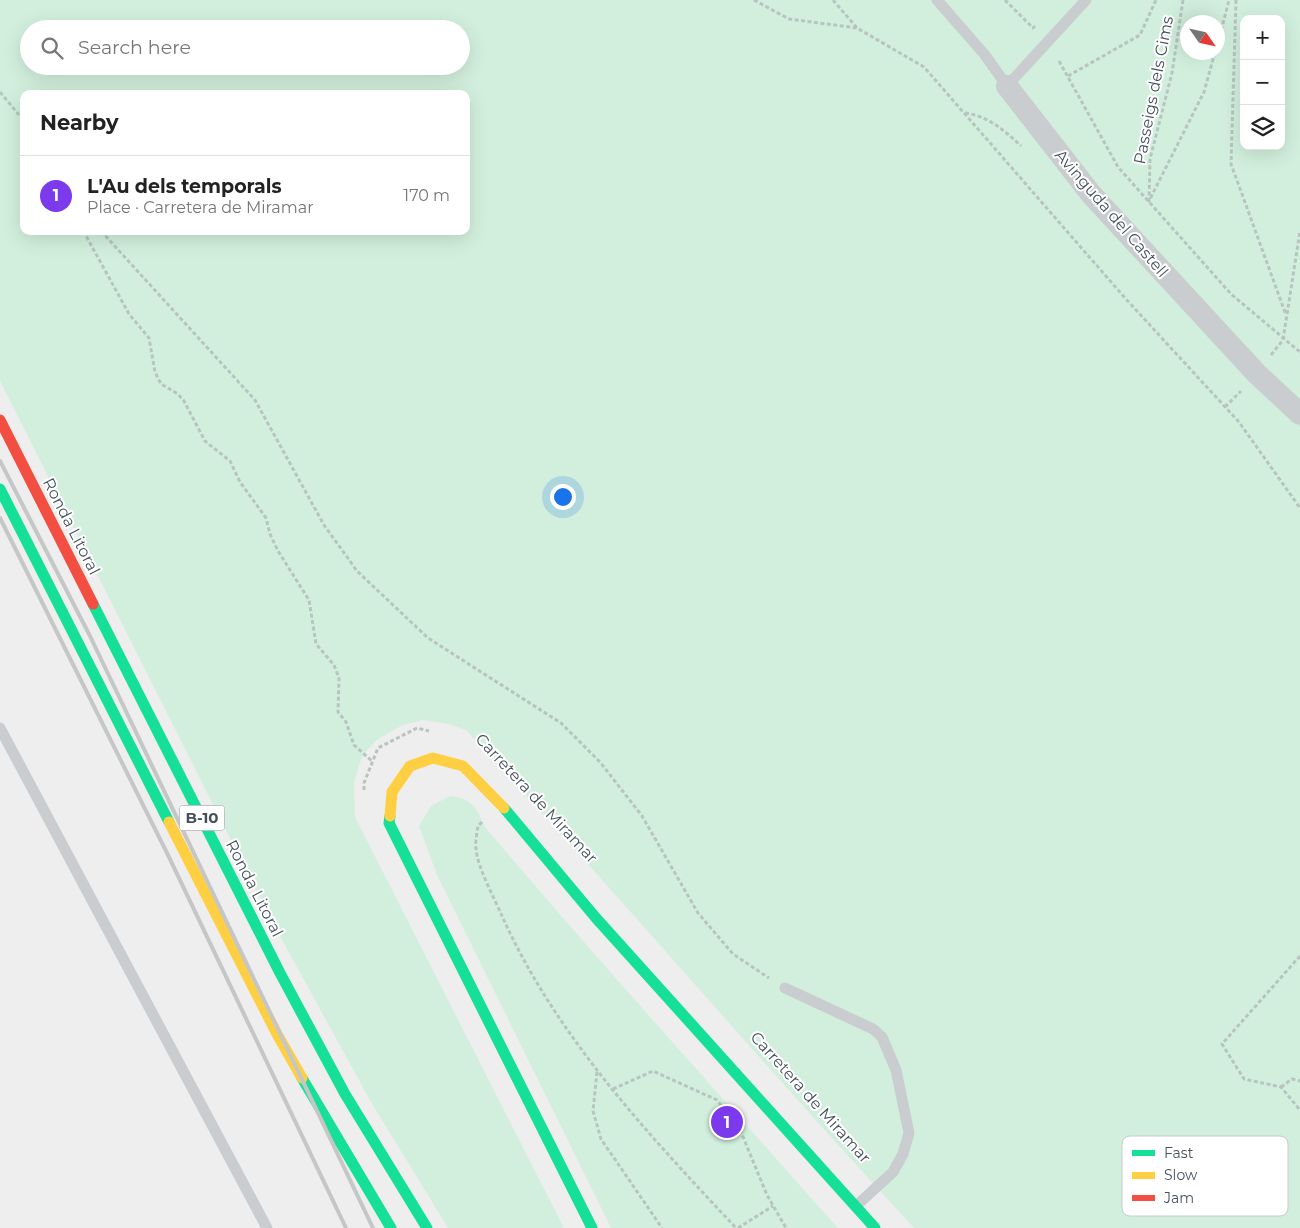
<!DOCTYPE html>
<html lang="en">
<head>
<meta charset="utf-8">
<style>
  :root { --surface:#fff; --page:#f2f2f2; --text:#222; --muted:#767676; --line:#e0e0e0; --accent:#7c3aed }
  body { margin:0; font-family:Montserrat,sans-serif; background:var(--page); color:var(--text) }
  .controls { position:absolute; right:15px; top:15px; display:grid; overflow:hidden; border-radius:10px; box-shadow:0 5px 20px #0002 }
  .controls button { width:45px; height:45px; display:grid; place-items:center; padding:0; border:0; border-bottom:1px solid var(--line); background:var(--surface); color:var(--text); font:25px sans-serif }
  .compass { position:absolute; left:1180px; top:15px; width:45px; height:45px; border-radius:50%; background:var(--surface); box-shadow:0 5px 20px #0002; rotate:124deg }
  .you { position:absolute; left:562px; top:496px; width:18px; height:18px; margin:-12px; border:4px solid #fff; border-radius:50%; background:#1a73e8; box-shadow:0 0 0 8px #1a73e833 }
  .badge { display:grid; place-items:center; width:32px; height:32px; border-radius:50%; background:var(--accent); color:#fff; font-size:16px; font-weight:700 }
  .pin { position:absolute; translate:-50% -50%; border:2px solid #fff; box-shadow:0 1px 5px #0006 }
  .list { margin:0; padding:0; list-style:none }
  h2 { display:flex; justify-content:space-between; align-items:center; height:65px; margin:0; padding:0 20px; font-size:21px }
  h2 small { font-size:16px; font-weight:400; color:var(--muted) }
  .list li { display:grid; grid-template-columns:32px 1fr auto; gap:15px; align-items:center; box-sizing:border-box; height:80px; padding:0 20px; border-top:1px solid var(--line) }
  .list b { display:block; font-size:19px; white-space:nowrap }
  .list p { margin:0; font-size:16px; white-space:nowrap; color:var(--muted) }
  .list em { font-size:16px; font-style:normal; color:var(--muted) }
  .icon { flex:none; width:28px; height:28px; fill:none; stroke:currentColor; stroke-width:2; stroke-linecap:round; stroke-linejoin:round }
  .map { position:relative; flex:none; width:1300px; height:1228px; overflow:hidden }
  .search { position:absolute; background:var(--surface); box-shadow:0 5px 20px #0002; left:20px; top:20px; width:450px; height:55px; display:flex; align-items:center; gap:12px; box-sizing:border-box; padding:0 18px; border-radius:28px; color:var(--muted); font-size:19px }
  .panel { position:absolute; background:var(--surface); box-shadow:0 5px 20px #0002; left:20px; top:90px; width:450px; height:145px; border-radius:10px }
  .map>svg:first-child { display:block }
  .green { fill:#d2efdd; fill-rule:evenodd }
  .lines { fill:none; stroke-linecap:round; stroke-linejoin:round }
  .path { stroke:#b7c4c0; stroke-width:3; stroke-dasharray:4 2.5; stroke-linecap:butt }
  .lane { stroke:#cacdcf; stroke-width:11 }
  .street { stroke:#cacdcf; stroke-width:22 }
  .fast { stroke:#16e098; stroke-width:11 }
  .slow { stroke:#ffcf43; stroke-width:11 }
  .jam { stroke:#f24e42; stroke-width:11 }
  .rail { stroke:#c4c6c8; stroke-width:4 }
  .labels { text-anchor:middle; stroke-width:4; stroke-linejoin:round; paint-order:stroke }
  .shield { fill:#fff; stroke:#7d848c; stroke-width:1 }
  .shield-label { font-size:15px; font-weight:bold; fill:#45505b }
  .street-label { font-size:16px; fill:#45505b; stroke:#fff }
  .key { fill:#fff; stroke:#c7cace; stroke-width:1 }
  .key-label { font-size:14px; fill:#45505b }
</style>
</head>
<body>
<div class="map">
<svg width="1300" height="1228" viewBox="0 0 1300 1228">
  <rect width="100%" height="100%" fill="#efeeee"/>
  <g class="green">
    <path d="M0 0H1300V1228H914C762 1064 618 894 466 730L449 724 423 720 403 725 378 739 364 753 359 765 354 783 355 817 564 1228H448L371 1102 270 918 0 381ZM1244 19H1281V146H1244ZM1188 22H1218V52H1188ZM29 29H461V66H29ZM24 94H466V231H24Z"/>
    <path d="M450 796C473 799 476 807 485 827 600 963 720 1095 838 1228H611L437 875 419 826 431 806Z"/>
  </g>
  <g class="lines">
    <g class="path">
      <polyline points="754,0 789,19 857,28"/>
      <polyline points="833,0 857,28 924,67 1125,298 1239,422 1300,508"/>
      <polyline points="1005,0 1033,28 1035,26"/>
      <polyline points="1183,0 1172,73 1150,159 1149,201 1204,92 1215,52"/>
      <polyline points="1236,0 1231,164 1286,315"/>
      <polyline points="1218,43 1229,0"/>
      <polyline points="1059,61 1118,167 1231,294 1300,352"/>
      <polyline points="1068,76 1140,35 1156,0"/>
      <polyline points="0,92 24,121"/>
      <path d="M965 113C988 116 1004 130 1021 146"/>
      <polyline points="87,231 85,234 129,314 149,338 155,372 161,384 178,394 184,401 205,441 230,461 240,482 266,518 270,534 278,551 309,600 316,644 334,665 339,678 338,712 346,722 354,745 373,762"/>
      <polyline points="101,231 255,400 324,525 357,571 428,638 561,723 600,762 642,816 698,913 733,954 769,978"/>
      <polyline points="1271,355 1283,340 1300,231"/>
      <polyline points="1225,407 1241,391"/>
      <polyline points="364,790 364,783 378,748 417,728 429,731"/>
      <path d="M482 822 478 826C477 833 475 842 476 849 478 869 494 897 502 916 556 1036 647 1133 736 1228"/>
      <polyline points="1300,956 1222,1044 1244,1079 1281,1087 1300,1110"/>
      <polyline points="597,1072 593,1111 601,1139 662,1228"/>
      <polyline points="1281,1087 1292,1079 1300,1081"/>
      <polyline points="613,1089 653,1071 717,1100 728,1114"/>
      <polyline points="733,1110 728,1114 741,1132 767,1195 786,1228"/>
      <polyline points="738,1228 773,1206"/>
    </g>
    <g class="lane">
      <polyline points="937,0 985,55 1007,86 1086,0"/>
      <polyline points="0,728 267,1228"/>
      <polyline points="785,988 873,1029 882,1037 896,1070 909,1133 903,1154 893,1172 856,1206"/>
    </g>
    <polyline class="street" points="1007,86 1091,194 1257,374 1300,414"/>
    <g class="fast">
      <polyline points="0,489 169,822"/>
      <polyline points="93,604 280,973 345,1094 427,1228"/>
      <polyline points="504,808 596,918 875,1228"/>
      <polyline points="390,816 389,823 592,1228"/>
      <polyline points="302,1078 391,1228"/>
    </g>
    <g class="slow">
      <polyline points="390,816 392,792 410,766 433,758 463,766 504,808"/>
      <polyline points="169,822 277,1034 302,1078"/>
    </g>
    <polyline class="jam" points="0,420 93,604"/>
    <g class="rail">
      <polyline points="0,461 90,636 373,1228"/>
      <polyline points="0,518 168,855 346,1228"/>
    </g>
  </g>
  <g class="labels">
    <rect class="shield" x="179.5" y="805.5" width="45" height="25" rx="4"/>
    <g class="shield-label">
      <text x="202" y="823">B-10</text>
    </g>
    <g class="street-label">
      <text transform="translate(1153 90) rotate(-79)" y="6">Passeigs dels Cims</text>
      <text transform="translate(1112 213) rotate(49)" y="6">Avinguda del Castell</text>
      <text transform="translate(72 526) rotate(63)" y="6">Ronda Litoral</text>
      <text transform="translate(537 798) rotate(47)" y="6">Carretera de Miramar</text>
      <text transform="translate(255 888) rotate(63)" y="6">Ronda Litoral</text>
      <text transform="translate(811 1097) rotate(48)" y="6">Carretera de Miramar</text>
    </g>
  </g>
  <rect x="1122" y="1136" width="166" height="80" rx="8" class="key"/>
  <rect x="1132" y="1150" width="23" height="6" fill="#16e098"/>
  <rect x="1132" y="1172" width="23" height="7" fill="#ffcf43"/>
  <rect x="1132" y="1195" width="23" height="6" fill="#f24e42"/>
  <g class="key-label">
    <text x="1164" y="1158">Fast</text>
    <text x="1164" y="1180">Slow</text>
    <text x="1164" y="1203">Jam</text>
  </g>
</svg>
<div class="controls">
<button>+</button>
<button>−</button>
<button><svg class="icon" aria-label="layers" viewBox="0 0 24 24"><path d="M12 4l9 5-9 5-9-5zM3 14l9 5 9-5"/></svg></button>
</div>
<svg class="compass" viewBox="-18 -18 36 36"><path d="M0-13l5 13h-10z" fill="#e53935"/><path d="M0 13l5-13h-10z" fill="#767676"/></svg>
<div class="you"></div>
<div class="pin badge" style="left:727px;top:1122px">1</div>
<div class="search"><svg class="icon" aria-label="search" viewBox="0 0 24 24"><circle cx="10" cy="10" r="6"/><path d="M15 15l6 6"/></svg>Search here</div>
<section class="panel">
<h2>Nearby<small></small></h2>
<ul class="list">
<li><span class="badge">1</span><div><b>L'Au dels temporals</b><p>Place · Carretera de Miramar</p></div><em>170 m</em></li>
</ul>
</section>
</div>
</body>
</html>
